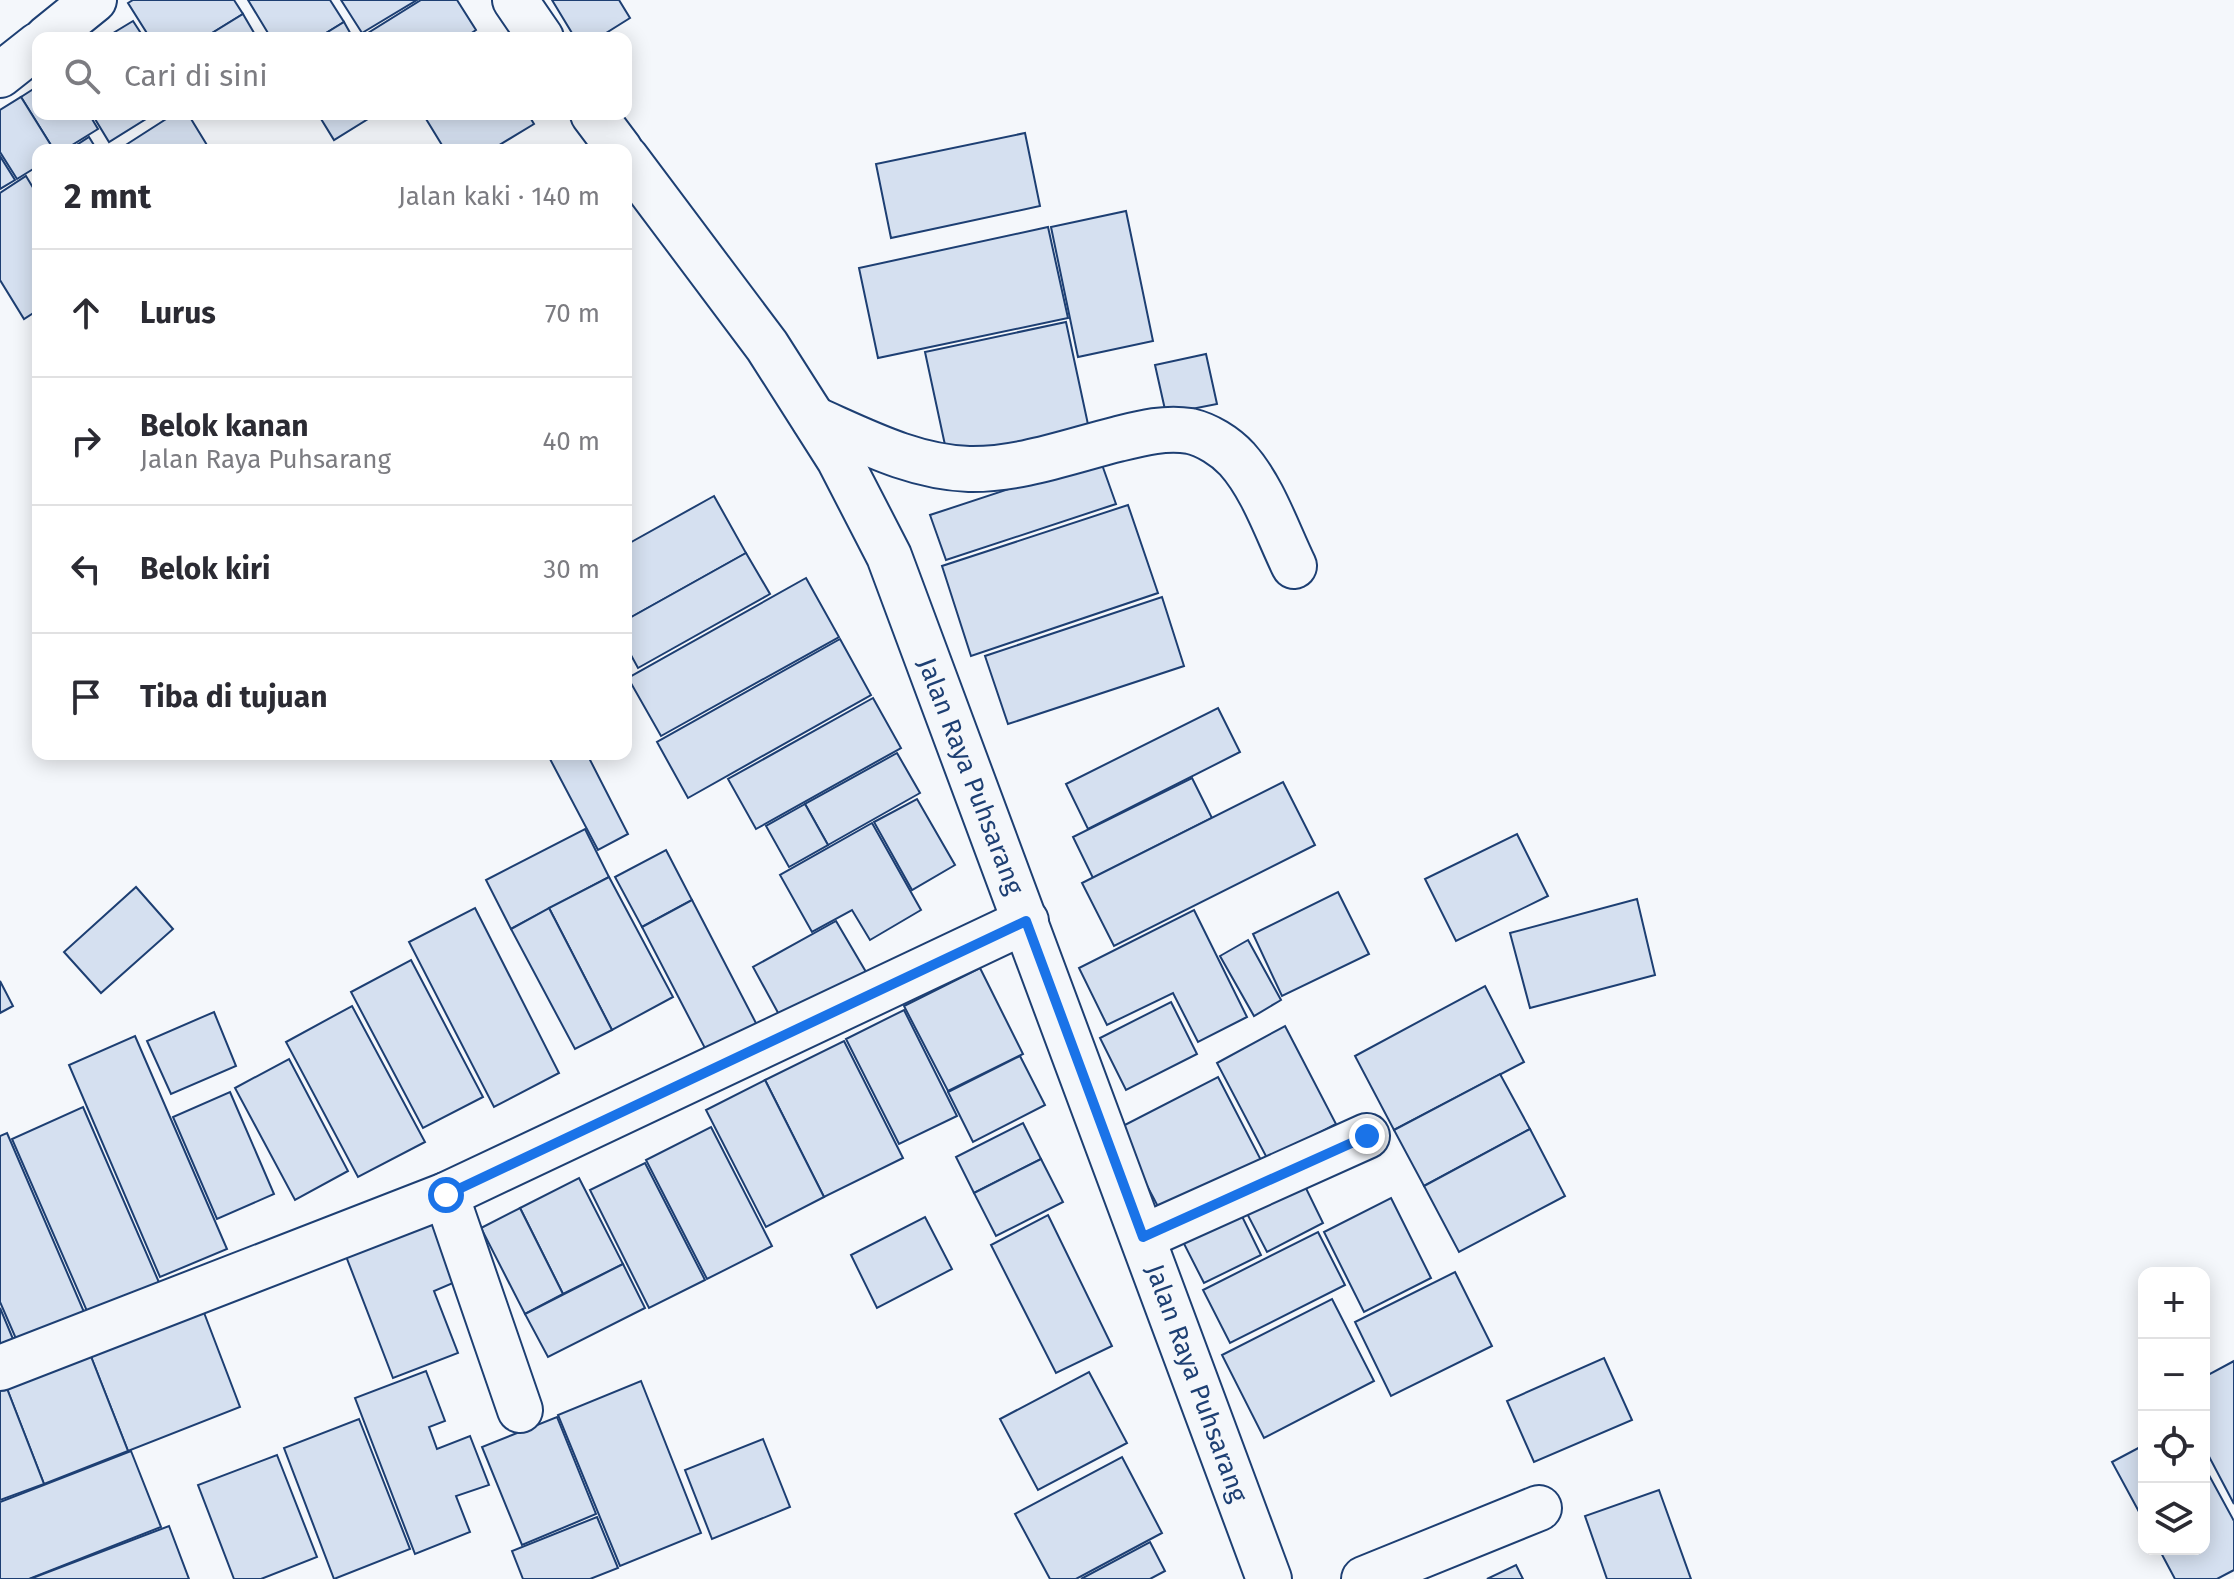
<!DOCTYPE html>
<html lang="id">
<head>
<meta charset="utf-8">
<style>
  :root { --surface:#fff; --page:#f7f7f7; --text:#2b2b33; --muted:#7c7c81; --line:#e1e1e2 }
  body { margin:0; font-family:"Fira Sans",sans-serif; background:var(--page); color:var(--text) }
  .controls { position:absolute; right:24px; bottom:24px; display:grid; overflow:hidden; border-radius:16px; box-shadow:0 4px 20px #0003 }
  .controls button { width:72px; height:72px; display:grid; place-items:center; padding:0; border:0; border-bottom:2px solid var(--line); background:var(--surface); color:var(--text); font:40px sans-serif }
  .stop { position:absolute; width:24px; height:24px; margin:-18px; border:6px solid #1a73e8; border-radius:50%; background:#fff }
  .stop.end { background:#1a73e8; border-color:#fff; box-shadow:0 2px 8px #0008 }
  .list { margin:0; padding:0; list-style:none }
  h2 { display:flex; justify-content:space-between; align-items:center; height:104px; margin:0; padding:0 32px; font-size:34px }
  h2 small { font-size:26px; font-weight:400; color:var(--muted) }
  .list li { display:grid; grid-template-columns:52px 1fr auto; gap:24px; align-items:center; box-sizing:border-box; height:128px; padding:0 32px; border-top:2px solid var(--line) }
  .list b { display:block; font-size:30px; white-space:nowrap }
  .list p { margin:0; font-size:26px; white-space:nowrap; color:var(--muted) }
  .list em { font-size:26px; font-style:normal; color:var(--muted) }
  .icon { flex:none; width:44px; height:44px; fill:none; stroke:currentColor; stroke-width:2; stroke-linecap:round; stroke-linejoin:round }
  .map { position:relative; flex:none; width:2234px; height:1579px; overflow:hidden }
  .search { position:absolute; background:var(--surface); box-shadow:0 4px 20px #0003; left:32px; top:32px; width:600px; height:88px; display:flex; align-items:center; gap:20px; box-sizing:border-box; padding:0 28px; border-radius:16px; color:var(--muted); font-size:30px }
  .panel { position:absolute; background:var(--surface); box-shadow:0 4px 20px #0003; left:32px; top:144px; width:600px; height:616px; border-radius:16px }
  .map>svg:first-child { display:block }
  .building { fill:#d5e0f0; stroke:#1d3f73; stroke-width:2 }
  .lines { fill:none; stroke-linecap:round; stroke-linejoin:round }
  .street-casing { stroke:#1d3f73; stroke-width:48 }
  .secondary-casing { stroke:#1d3f73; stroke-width:48 }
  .street { stroke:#f4f7fb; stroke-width:44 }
  .secondary { stroke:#f4f7fb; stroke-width:44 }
  .route { stroke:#1a73e8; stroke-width:10 }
  .labels { text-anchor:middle; stroke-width:6; stroke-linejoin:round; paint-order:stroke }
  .street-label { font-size:26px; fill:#1d3f73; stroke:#f4f7fb }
</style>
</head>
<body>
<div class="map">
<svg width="2234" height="1579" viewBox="0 0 2234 1579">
  <rect width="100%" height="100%" fill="#f4f7fb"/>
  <g class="building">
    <polygon points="133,0 234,0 243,14 204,38 150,38 128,3"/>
    <polygon points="248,0 330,0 344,22 318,38 271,38"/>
    <polygon points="341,0 417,0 362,33"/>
    <polygon points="421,0 457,0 476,30 464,38 360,38"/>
    <polygon points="552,0 619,0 630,18 598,38 575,38"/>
    <polygon points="243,14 257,38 204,38"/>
    <polygon points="133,21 144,38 105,38"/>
    <polygon points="344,22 353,38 318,38"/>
    <polygon points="38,86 38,114 89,114 98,129 64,150 54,150 21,97"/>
    <polygon points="21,97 54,150 38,150 38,166 17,179 0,152 0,110"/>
    <polygon points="92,114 154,114 109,142"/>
    <polygon points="174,114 188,114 210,150 122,150 121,148"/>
    <polygon points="318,114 376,114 334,140"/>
    <polygon points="423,114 528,114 534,124 491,150 445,150"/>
    <polygon points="1025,133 1040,206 891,238 876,164"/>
    <polygon points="89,137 97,150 69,150"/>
    <polygon points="0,156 15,180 0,189"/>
    <polygon points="26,176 38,196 38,310 24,319 0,280 0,193"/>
    <polygon points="1126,211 1153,341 1078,357 1051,227"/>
    <polygon points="1048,227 1068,318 878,358 859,268"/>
    <polygon points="1066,322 1089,429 948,459 925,352"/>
    <polygon points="1206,354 1217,404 1166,414 1155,365"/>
    <polygon points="1100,459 1116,504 946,560 930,515"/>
    <polygon points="714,496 746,553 626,620 626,545"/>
    <polygon points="1128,505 1158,593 971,656 942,566"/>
    <polygon points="746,553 770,594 638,668 626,646 626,620"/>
    <polygon points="806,578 839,637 661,736 628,678"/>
    <polygon points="1162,597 1184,666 1008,724 985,656"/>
    <polygon points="840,639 871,695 688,798 657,742"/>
    <polygon points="873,698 901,748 756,829 728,779"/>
    <polygon points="1218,708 1240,752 1088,829 1066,784"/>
    <polygon points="897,753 920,793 828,845 805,804"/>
    <polygon points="559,754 587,754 628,834 598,850 550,759"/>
    <polygon points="1192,778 1212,818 1093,878 1073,837"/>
    <polygon points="1283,782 1315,845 1114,946 1082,883"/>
    <polygon points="917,799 955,865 912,890 874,822"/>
    <polygon points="805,804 828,845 789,867 766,826"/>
    <polygon points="872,823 921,910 870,940 852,910 812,932 780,875"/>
    <polygon points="585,829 609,877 511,929 486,880"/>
    <polygon points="1517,834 1548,896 1456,941 1425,879"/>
    <polygon points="666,850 692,900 642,927 615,877"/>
    <polygon points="609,877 673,997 612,1030 549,908"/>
    <polygon points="136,887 173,929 101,993 64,952"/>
    <polygon points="1338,892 1369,954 1282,996 1253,934"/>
    <polygon points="1637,899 1655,975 1530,1008 1510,933"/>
    <polygon points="692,900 758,1027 708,1054 642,927"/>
    <polygon points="475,908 559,1073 494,1107 409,942"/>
    <polygon points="549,908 612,1030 575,1049 511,929"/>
    <polygon points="1194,910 1247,1017 1198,1042 1173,993 1107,1025 1079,968"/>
    <polygon points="836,921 866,972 782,1020 753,967"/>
    <polygon points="1248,940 1281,1000 1254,1016 1220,956"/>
    <polygon points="411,960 483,1097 423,1128 351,992"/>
    <polygon points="980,968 1023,1054 948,1091 904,1006"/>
    <polygon points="0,981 13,1006 0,1013"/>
    <polygon points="1485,986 1524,1062 1394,1130 1355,1056"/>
    <polygon points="1171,1002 1197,1054 1126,1090 1100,1038"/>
    <polygon points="352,1006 425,1142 358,1177 286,1042"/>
    <polygon points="904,1010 957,1116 899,1144 846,1039"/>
    <polygon points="214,1012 236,1066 171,1094 147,1041"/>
    <polygon points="1285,1026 1336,1124 1268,1160 1217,1063"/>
    <polygon points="135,1036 227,1249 160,1277 69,1065"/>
    <polygon points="844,1041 903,1158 824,1197 765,1080"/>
    <polygon points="1020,1056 1045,1105 973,1142 948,1092"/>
    <polygon points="289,1059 348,1171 295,1200 235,1088"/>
    <polygon points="1500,1074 1530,1129 1424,1186 1394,1130"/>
    <polygon points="1218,1077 1263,1164 1163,1216 1117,1129"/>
    <polygon points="765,1080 824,1197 766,1227 706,1110"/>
    <polygon points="230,1092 274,1194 217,1219 173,1117"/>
    <polygon points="83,1107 161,1287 90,1318 12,1139"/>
    <polygon points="1023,1123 1041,1159 974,1193 956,1157"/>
    <polygon points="711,1127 772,1246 707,1279 646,1160"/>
    <polygon points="1530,1129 1565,1196 1459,1252 1424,1186"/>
    <polygon points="7,1133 84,1312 17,1341 0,1302 0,1136"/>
    <polygon points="1041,1159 1063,1202 996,1236 974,1193"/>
    <polygon points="645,1163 705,1280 649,1308 590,1190"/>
    <polygon points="1299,1174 1323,1223 1267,1252 1241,1202"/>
    <polygon points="579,1178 623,1264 563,1294 520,1208"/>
    <polygon points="1391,1198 1431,1278 1364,1312 1324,1232"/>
    <polygon points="1234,1200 1261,1255 1204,1283 1177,1230"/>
    <polygon points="520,1208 563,1294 525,1314 481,1228"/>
    <polygon points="1048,1215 1112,1346 1056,1373 991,1245"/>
    <polygon points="435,1216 460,1280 434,1291 458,1353 393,1378 344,1251"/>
    <polygon points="925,1217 952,1269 877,1308 851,1255"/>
    <polygon points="1318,1232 1345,1285 1230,1343 1203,1290"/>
    <polygon points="623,1264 645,1308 548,1357 525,1314"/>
    <polygon points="1455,1272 1492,1346 1391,1396 1355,1322"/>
    <polygon points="1332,1299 1374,1381 1264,1438 1222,1355"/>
    <polygon points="0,1308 13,1339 0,1344"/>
    <polygon points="203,1310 240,1407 128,1451 90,1354"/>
    <polygon points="90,1354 128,1451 44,1484 6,1386"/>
    <polygon points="1604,1358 1632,1420 1534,1462 1507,1401"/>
    <polygon points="2234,1361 2234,1504 2204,1447 2204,1377"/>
    <polygon points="426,1371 445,1421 429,1427 437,1449 470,1436 489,1485 456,1496 470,1532 415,1554 355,1398"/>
    <polygon points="1089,1372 1127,1443 1038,1490 1000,1419"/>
    <polygon points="641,1381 701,1533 620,1566 558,1415"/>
    <polygon points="6,1386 44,1484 0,1500 0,1389"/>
    <polygon points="557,1417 596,1514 522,1545 482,1447"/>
    <polygon points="359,1419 410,1549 334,1579 284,1448"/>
    <polygon points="763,1439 790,1507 712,1539 685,1470"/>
    <polygon points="2144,1445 2144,1521 2112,1462"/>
    <polygon points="131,1451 161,1527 29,1579 0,1579 0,1502"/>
    <polygon points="277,1455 317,1557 261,1579 234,1579 198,1485"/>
    <polygon points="1122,1457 1162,1533 1076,1579 1050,1579 1015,1514"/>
    <polygon points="2204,1466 2234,1521 2234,1570 2217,1579 2175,1579 2159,1549 2204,1549"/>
    <polygon points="1659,1490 1691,1579 1607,1579 1585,1516"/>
    <polygon points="597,1517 618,1568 590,1579 523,1579 512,1551"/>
    <polygon points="169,1526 189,1579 30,1579"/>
    <polygon points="1150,1542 1165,1571 1150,1579 1081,1579"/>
    <polygon points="1516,1565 1523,1579 1487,1579"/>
  </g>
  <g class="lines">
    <defs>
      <g id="street">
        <path d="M814 419C864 441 913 467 969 469 1019 470 1070 451 1118 439 1142 433 1165 427 1190 431 1207 435 1225 446 1237 459 1263 488 1277 531 1294 566"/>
        <polyline points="446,1195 520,1410"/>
        <polyline points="1143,1237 1367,1136"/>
        <polyline points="0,1368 446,1195 1026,921"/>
        <polyline points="1364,1579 1539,1508"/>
      </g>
      <g id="secondary">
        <polyline points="515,0 541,38"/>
        <polyline points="47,38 94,0"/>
        <polyline points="0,75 38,45"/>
        <polyline points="593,114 620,150"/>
        <polyline points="626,158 767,346 839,459 889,556 1269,1579"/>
      </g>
    </defs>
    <use href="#street" class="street-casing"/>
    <use href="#secondary" class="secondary-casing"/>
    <use href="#street" class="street"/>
    <use href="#secondary" class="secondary"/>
  </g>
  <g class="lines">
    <polyline class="route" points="446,1195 1026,921 1143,1237 1367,1136"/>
  </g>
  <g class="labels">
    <g class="street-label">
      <text transform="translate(971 776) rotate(69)" y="9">Jalan Raya Puhsarang</text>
      <text transform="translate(1197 1383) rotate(70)" y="9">Jalan Raya Puhsarang</text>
    </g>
  </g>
</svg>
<div class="controls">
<button>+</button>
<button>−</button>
<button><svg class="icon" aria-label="locate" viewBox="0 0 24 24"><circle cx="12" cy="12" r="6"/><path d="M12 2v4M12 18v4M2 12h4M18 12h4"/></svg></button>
<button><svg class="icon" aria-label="layers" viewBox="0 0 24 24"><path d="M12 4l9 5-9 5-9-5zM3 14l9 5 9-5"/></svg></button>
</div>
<div class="stop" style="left:446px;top:1195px"></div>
<div class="stop end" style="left:1367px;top:1136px"></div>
<div class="search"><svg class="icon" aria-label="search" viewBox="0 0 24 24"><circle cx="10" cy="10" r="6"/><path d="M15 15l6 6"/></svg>Cari di sini</div>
<section class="panel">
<h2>2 mnt<small>Jalan kaki · 140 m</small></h2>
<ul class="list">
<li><svg class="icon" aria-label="ahead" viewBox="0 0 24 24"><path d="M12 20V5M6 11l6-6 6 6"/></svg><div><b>Lurus</b></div><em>70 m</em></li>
<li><svg class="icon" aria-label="right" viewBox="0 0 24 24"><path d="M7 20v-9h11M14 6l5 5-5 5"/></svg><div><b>Belok kanan</b><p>Jalan Raya Puhsarang</p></div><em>40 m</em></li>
<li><svg class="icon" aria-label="left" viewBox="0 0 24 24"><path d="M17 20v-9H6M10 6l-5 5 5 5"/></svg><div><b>Belok kiri</b></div><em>30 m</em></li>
<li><svg class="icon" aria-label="arrive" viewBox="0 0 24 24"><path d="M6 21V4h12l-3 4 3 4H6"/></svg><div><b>Tiba di tujuan</b></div></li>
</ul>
</section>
</div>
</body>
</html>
